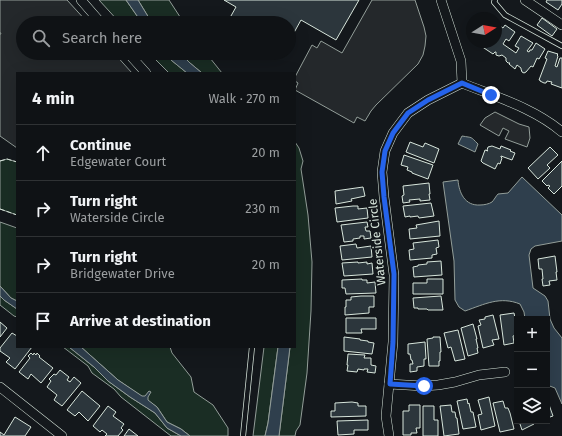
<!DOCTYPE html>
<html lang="en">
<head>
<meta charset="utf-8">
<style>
  :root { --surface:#0f1215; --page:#181b1e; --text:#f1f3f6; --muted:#9b9ea0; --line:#2f3234 }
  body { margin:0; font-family:"Fira Sans",sans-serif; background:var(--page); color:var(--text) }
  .controls { position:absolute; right:12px; bottom:12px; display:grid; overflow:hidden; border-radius:0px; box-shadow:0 4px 16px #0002 }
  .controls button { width:36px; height:36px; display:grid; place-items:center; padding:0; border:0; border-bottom:1px solid var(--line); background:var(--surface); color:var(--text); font:20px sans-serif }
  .compass { position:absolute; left:466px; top:12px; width:36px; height:36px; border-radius:50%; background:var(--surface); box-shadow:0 4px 16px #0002; rotate:79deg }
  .stop { position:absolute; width:12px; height:12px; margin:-9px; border:3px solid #2563eb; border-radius:50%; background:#fff }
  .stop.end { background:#2563eb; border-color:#fff; box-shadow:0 1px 4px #0008 }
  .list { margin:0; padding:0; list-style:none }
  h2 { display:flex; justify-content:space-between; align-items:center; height:52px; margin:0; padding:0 16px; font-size:17px }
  h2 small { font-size:13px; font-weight:400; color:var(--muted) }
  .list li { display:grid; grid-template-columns:26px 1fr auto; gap:12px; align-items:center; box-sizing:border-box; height:56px; padding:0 16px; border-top:1px solid var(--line) }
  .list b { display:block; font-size:15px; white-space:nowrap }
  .list p { margin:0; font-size:13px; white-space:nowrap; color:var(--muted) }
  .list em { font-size:13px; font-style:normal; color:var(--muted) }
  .icon { flex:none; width:22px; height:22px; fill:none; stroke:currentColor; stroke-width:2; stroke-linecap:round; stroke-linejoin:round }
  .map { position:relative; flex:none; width:562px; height:436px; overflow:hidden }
  .search { position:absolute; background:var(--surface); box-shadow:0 4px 16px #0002; left:16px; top:16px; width:280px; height:44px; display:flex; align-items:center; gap:10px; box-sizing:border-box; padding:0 14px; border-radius:22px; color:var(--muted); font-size:15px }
  .panel { position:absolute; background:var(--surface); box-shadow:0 4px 16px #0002; left:16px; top:72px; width:280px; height:276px; border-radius:0px }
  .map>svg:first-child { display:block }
  .green { fill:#1a2d24; stroke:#939e99 }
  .parking { fill:#24282b; stroke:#939e99 }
  .water { fill:#2f3f4d; stroke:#939e99 }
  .building { fill:#2c363c; stroke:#d8e6dc }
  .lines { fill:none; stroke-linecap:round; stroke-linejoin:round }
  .lane-casing { stroke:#d8e6dc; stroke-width:6 }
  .street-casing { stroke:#d8e6dc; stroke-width:10 }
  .lane { stroke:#14181c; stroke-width:4.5 }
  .street { stroke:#14181c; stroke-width:9 }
  .fence { stroke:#d8e6dc; stroke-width:1; stroke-dasharray:5 2; stroke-linecap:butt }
  .route { stroke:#2563eb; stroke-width:5 }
  .labels { text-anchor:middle; stroke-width:3; stroke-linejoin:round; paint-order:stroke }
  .street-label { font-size:12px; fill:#d8e6dc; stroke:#14181c }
</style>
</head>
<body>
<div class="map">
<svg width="562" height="436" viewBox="0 0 562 436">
  <rect width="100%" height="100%" fill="#14181c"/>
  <g class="green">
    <polygon points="99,0 126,0 142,23 120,23"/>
    <polygon points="138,0 169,0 184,23 152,23"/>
    <polygon points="149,53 166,53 171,60 187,73 169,73"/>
    <polygon points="180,53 206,53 222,73 202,73 190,63"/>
    <polygon points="295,142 299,148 303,161 301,169 308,215 312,262 311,311 307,373 300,425 296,431 295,436 279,436 290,347 295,347"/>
    <polygon points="7,159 17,162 17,215 0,209 0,161"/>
    <polygon points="0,222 17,228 17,301 11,298 0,286"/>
    <polygon points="0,296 4,300 17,309 17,317 14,316 0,305"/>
    <polygon points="63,347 69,347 94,367 108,381 130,397 155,413 167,428 181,436 171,436 121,397 114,389 92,373 88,366"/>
    <polygon points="81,347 170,347 172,353 191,377 194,392 213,405 228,428 228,436 190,436 181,429 167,422 157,407 118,380"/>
    <polygon points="264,347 278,347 268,423 265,436 253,436"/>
  </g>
  <g class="parking">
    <polygon points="0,0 67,0 88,23 23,23 23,53 114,53 132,73 17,73 17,148 0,136 0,35 1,33 0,33"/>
    <polygon points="372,0 415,0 424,27 426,36 425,46 423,55 418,64 376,105 371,111 365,121 357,117 354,123 295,90 298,83 295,81 295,77 312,45 317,48 321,41 342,53"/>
    <polygon points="495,112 519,124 529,127 530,138 527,147 505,139 509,131 503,128 499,136 480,125 485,118"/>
  </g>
  <g class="water">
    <polygon points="126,0 138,0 152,23 142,23"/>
    <polygon points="166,53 180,53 190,63 202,73 187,73 171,60"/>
    <path d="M462 136C473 138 470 136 478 144L475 152 458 144Z"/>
    <path d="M522 177 562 215V241L535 246 531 249 529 255 533 288 545 296 548 301 550 319 554 328 562 338V404L555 388 547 385V319H525L524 312 520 304C500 296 485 304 465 311L459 307 455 300 454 261 443 182 458 180C459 193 465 206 480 205 484 205 489 204 492 202 494 200 496 196 498 194L508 193Z"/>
    <polygon points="0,286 11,298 17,301 17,309 4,300 0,296"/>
    <polygon points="69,347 81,347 118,380 142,396 145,396 149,391 151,392 148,397 148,400 157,407 167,422 181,429 190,436 181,436 167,428 155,413 130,397 108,381 94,367"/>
    <polygon points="278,347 290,347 279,436 265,436 268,423"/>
  </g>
  <g class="building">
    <polygon points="224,0 359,0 336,40 301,20 291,38 289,37 289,23 265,23 256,18 253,23 227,23 236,7"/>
    <polygon points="547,0 562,0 562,4 558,10 546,2"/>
    <polygon points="542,18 557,29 552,36 537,25"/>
    <polygon points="496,23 503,28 505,25 515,32 509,41 506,39 503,44 516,53 519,48 515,46 521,36 533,43 527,51 529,52 530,50 532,50 536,43 545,49 539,59 537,58 533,67 531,66 526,72 524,73 522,72 521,69 521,68 517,65 515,69 509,64 510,63 508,63 506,61 506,58 502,55 499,56 496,55 496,52 495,52 493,54 478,44 479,42 496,42"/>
    <polygon points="548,51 558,54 557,55 558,56 555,66 557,67 560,58 562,58 562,88 551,84 552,82 547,81 546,83 544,83 540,81 540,80 539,80 547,59 545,58"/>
    <polygon points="410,142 423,147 425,143 439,149 434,163 406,152"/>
    <polygon points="492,146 500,149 501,146 511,150 510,151 515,153 512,160 501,156 501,157 502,158 500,164 498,163 495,169 483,163 481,161 485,150 488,151 487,150 488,147"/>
    <polygon points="550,147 558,155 547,165 550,168 538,179 528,168"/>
    <polygon points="404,155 433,165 428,179 412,173 412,172 407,170 408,167 401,165"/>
    <polygon points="562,161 562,186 554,194 548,188 550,186 548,185 547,186 542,181"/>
    <polygon points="429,183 430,194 429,194 430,200 420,201 420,199 409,200 410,202 403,203 402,196 404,195 403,186"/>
    <polygon points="363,187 365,196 351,199 352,201 336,204 335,191"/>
    <polygon points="431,203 434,216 419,218 418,216 410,217 410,216 405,217 403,206"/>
    <polygon points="353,206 358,206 358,209 367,208 368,218 337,222 335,208"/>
    <polygon points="439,221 440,236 410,239 409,229 417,228 416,225"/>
    <polygon points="367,222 368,227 365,227 366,231 370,231 371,238 364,239 364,236 360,236 360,238 353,239 353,241 344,242 341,225"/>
    <polygon points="438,240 439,247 436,248 437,254 432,255 432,258 410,260 409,250 414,249 413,243"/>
    <polygon points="356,244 357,248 371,246 372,257 342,260 340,246"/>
    <polygon points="555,256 557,272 556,272 557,280 549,281 550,285 543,286 542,279 543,279 542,269 539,269 538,259"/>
    <polygon points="441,261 442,275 414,277 413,267 418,266 418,265 427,264 427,262"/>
    <polygon points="358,262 358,263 367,262 367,264 372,263 373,274 344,276 342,263"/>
    <polygon points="362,279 362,280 367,280 367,283 375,282 376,293 346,294 345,288 342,288 342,280"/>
    <polygon points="427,279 443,279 443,294 413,294 413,283 427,283"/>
    <polygon points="361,296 374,296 374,307 369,307 369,313 345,315 345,307 346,307 346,300 351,300 351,297"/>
    <polygon points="441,296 443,310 428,310 427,309 418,309 418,308 414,308 413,298"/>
    <polygon points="514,313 517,329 516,329 516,335 513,336 514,343 504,345 500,315"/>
    <polygon points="493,315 499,339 492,340 494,345 483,348 478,326 481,325 479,320 485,319 485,317"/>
    <polygon points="346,318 376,318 376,329 361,329 362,333 346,333"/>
    <polygon points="0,322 7,328 0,337"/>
    <polygon points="473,324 477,339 476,339 478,348 477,348 478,353 468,356 461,328"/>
    <polygon points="458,330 465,359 455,361 451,347 448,348 444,333"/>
    <polygon points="12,333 17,336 17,347 32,347 15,369 6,362 10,358 0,351 0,348"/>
    <polygon points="344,337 360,339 360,340 368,341 368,342 374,343 372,354 344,351"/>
    <polygon points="433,337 440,337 441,352 440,352 440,361 439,361 439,366 429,366 427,339 433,338"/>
    <polygon points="425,342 426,359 424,359 424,366 417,367 417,371 410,372 410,364 413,364 412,360 411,360 410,354 408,354 408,344"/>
    <polygon points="31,353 33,355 34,353 36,355 37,353 40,356 39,357 53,368 41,383 31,374 28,379 19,372 30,358 28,356"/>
    <polygon points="348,354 365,355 364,358 371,358 371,365 376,366 375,373 367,372 368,369 364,369 364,370 358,369 357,372 347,371 348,365 347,365"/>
    <polygon points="60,370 69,377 67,380 70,382 74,377 81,383 62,406 54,400 57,395 47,387 51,381 49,379 54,374 56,375"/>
    <polygon points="82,391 100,406 88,421 79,412 75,416 67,410"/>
    <polygon points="489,397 495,426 481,430 478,415 482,414 478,400"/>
    <polygon points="467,399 468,404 469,403 471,412 473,412 476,427 463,429 457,401"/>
    <polygon points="547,399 553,416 547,418"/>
    <polygon points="503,401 505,408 508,408 510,413 514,429 500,432 493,403"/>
    <polygon points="352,402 358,403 358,406 366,406 366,416 331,417 331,411 335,411 335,403"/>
    <polygon points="409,405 420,405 420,428 416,428 417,433 411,433 411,435 403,435 403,411 409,411"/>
    <polygon points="451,405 452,412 455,412 456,418 457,418 459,434 444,436 440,406"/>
    <polygon points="108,406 116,412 113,416 124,424 121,428 123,430 118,436 105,436 107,434 102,430 100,432 93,426"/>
    <polygon points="423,406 434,406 434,420 438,420 438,436 423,436"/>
    <polygon points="15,417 31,427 25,436 0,436 0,432 4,435"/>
    <polygon points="368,420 368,430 354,430 354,434 338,435 337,421"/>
    <polygon points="519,421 533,421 534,424 522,430"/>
    <polygon points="129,429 138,436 124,436"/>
  </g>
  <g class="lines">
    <defs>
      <g id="lane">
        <polyline points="495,0 494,2 505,15 562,46"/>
        <polyline points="243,436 252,347"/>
      </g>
      <g id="street">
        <polyline points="81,0 101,23"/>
        <polyline points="441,0 461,61 462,83"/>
        <polyline points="525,0 562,25"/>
        <polyline points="128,53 146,73"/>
        <path d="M462 83C496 97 534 108 562 132"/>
        <polyline points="389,384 423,386 438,385 455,382 479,375 505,372"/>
        <polyline points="0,387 62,436"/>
        <polyline points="389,436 386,416 393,342 394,275 384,197 382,172 385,151 393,133 408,113 428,100 462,83"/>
      </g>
    </defs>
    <use href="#lane" class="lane-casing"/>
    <use href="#street" class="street-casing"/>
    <use href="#lane" class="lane"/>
    <use href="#street" class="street"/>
    <g class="fence">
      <polyline points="0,161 7,159 17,162"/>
      <polyline points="0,209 17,215"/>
    </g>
  </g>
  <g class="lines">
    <polyline class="route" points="424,386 390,384 393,342 394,274 384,197 382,172 385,151 393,133 408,113 428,100 462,83 491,95"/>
  </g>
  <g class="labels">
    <g class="street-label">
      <text transform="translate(377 242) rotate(-96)" y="4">Waterside Circle</text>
    </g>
  </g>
</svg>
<div class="controls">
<button>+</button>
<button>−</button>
<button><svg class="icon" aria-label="layers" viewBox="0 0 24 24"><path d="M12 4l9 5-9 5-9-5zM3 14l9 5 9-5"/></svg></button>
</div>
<svg class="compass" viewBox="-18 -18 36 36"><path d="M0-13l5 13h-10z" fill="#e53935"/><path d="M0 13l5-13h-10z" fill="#9b9ea0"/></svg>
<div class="stop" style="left:424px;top:386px"></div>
<div class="stop end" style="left:491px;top:95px"></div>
<div class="search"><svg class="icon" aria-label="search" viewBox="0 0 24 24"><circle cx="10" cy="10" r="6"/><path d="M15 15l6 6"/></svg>Search here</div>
<section class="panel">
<h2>4 min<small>Walk · 270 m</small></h2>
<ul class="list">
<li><svg class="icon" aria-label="ahead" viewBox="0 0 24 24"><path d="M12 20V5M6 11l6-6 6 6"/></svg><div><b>Continue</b><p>Edgewater Court</p></div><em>20 m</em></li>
<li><svg class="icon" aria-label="right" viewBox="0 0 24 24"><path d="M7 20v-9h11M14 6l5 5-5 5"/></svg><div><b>Turn right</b><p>Waterside Circle</p></div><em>230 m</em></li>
<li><svg class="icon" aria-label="right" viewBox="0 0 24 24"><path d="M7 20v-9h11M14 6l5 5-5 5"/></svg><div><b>Turn right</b><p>Bridgewater Drive</p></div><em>20 m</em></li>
<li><svg class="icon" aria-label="arrive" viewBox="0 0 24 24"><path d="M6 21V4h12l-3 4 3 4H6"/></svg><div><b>Arrive at destination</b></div></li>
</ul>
</section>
</div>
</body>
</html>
